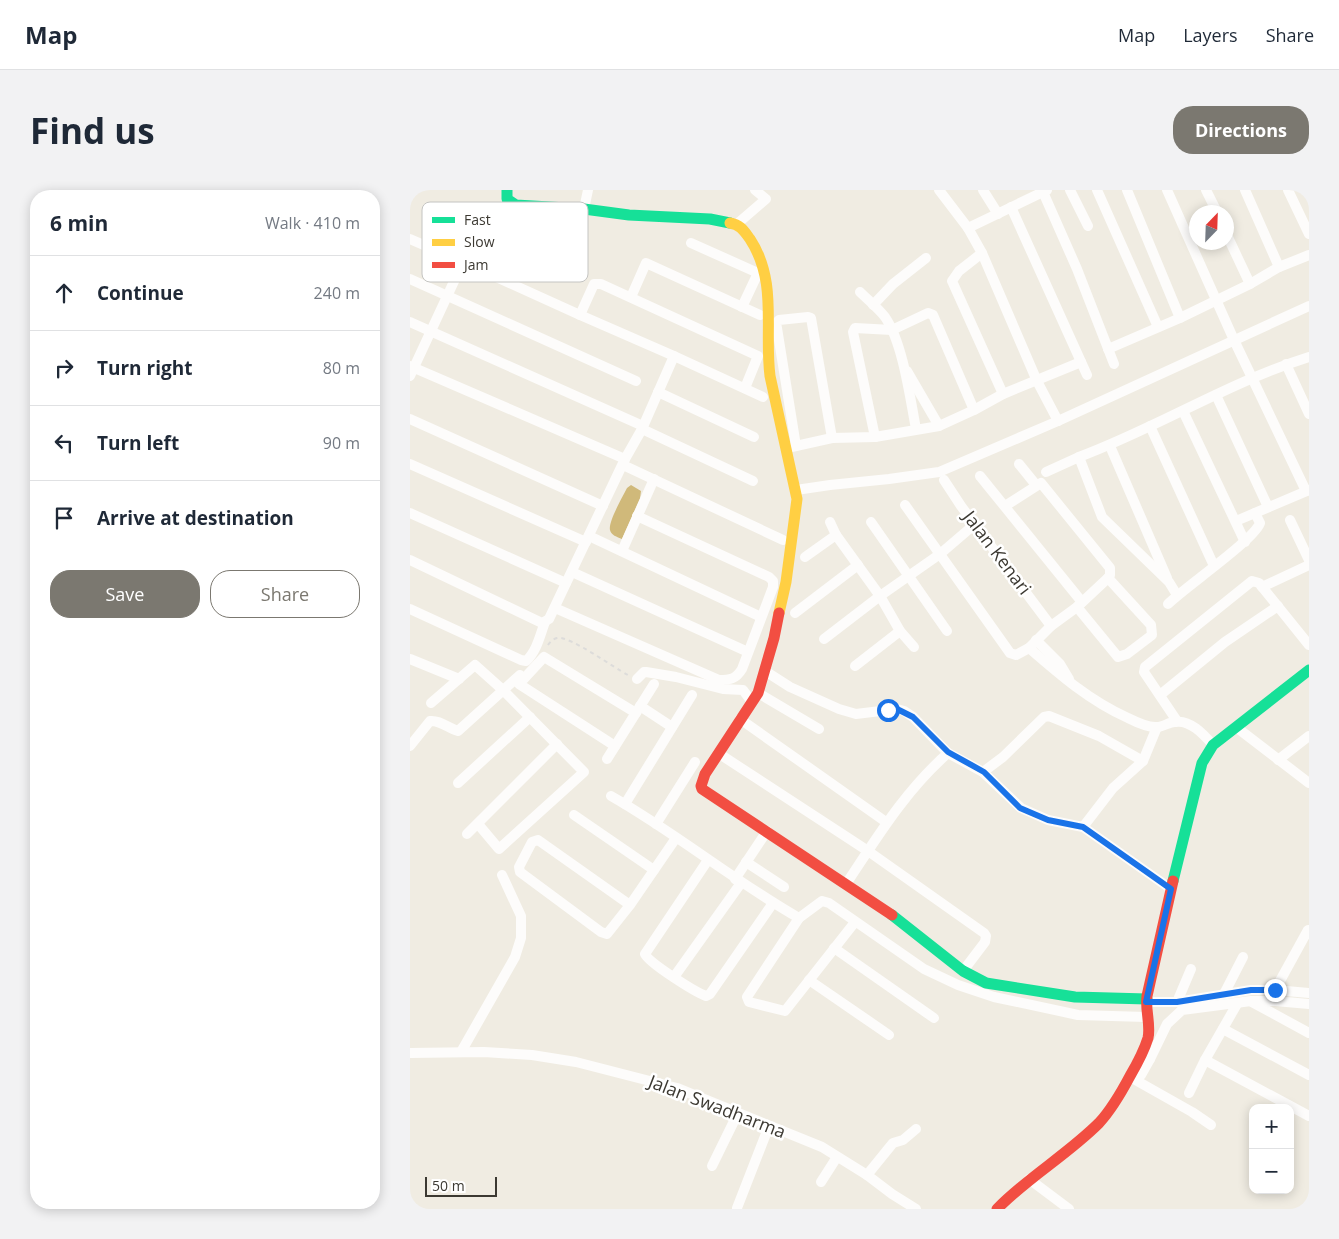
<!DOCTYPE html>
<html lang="en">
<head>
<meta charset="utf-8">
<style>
  :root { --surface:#fff; --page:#f2f2f3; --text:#1f2937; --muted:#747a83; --line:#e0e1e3; --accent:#7b7870 }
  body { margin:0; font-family:"Open Sans",sans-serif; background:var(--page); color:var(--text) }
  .controls { position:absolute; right:15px; bottom:15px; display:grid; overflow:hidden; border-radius:10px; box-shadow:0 2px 12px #0003 }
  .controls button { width:45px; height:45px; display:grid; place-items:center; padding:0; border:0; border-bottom:1px solid var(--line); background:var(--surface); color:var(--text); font:25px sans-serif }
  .compass { position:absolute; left:779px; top:15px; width:45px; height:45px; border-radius:50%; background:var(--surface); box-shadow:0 2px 12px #0003; rotate:23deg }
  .scale { position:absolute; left:15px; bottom:12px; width:72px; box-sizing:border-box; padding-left:5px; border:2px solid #3c3932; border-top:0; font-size:14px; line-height:18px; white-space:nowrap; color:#3c3932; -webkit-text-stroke:4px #fff; paint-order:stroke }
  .stop { position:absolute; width:15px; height:15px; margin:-11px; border:4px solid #1a73e8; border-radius:50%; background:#fff }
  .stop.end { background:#1a73e8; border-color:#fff; box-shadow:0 1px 5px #0008 }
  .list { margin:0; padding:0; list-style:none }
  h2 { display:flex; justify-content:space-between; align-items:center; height:65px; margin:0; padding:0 20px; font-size:21px }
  h2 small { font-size:16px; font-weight:400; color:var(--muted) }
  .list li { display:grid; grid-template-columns:32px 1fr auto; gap:15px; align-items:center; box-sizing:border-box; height:75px; padding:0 20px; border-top:1px solid var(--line) }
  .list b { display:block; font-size:19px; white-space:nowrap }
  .list em { font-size:16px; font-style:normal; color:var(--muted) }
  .actions { display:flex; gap:10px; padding:15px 20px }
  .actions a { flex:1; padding:11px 0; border:1px solid var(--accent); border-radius:20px; text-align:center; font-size:18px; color:var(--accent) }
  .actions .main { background:var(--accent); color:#fff }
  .icon { flex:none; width:28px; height:28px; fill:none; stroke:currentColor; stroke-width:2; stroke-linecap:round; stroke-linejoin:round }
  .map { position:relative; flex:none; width:899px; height:1019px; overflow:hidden; border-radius:20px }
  header { display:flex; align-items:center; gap:30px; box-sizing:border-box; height:70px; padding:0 25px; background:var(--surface); border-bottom:1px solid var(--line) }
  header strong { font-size:24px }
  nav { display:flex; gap:28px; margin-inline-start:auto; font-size:18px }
  .intro { display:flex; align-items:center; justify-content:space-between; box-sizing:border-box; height:120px; padding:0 30px }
  h1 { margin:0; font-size:35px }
  .button { padding:12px 22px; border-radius:20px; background:var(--accent); color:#fff; font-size:18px; font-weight:700 }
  main { display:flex; gap:30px; padding:0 30px }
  aside { flex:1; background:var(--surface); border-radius:20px; box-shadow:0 2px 12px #0003 }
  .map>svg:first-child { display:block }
  .water { fill:#d0b97a }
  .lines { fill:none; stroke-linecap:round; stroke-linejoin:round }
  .path { stroke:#dddcda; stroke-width:2; stroke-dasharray:4 4; stroke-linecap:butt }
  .street { stroke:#fdfcfb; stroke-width:10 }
  .fast { stroke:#16e098; stroke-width:11 }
  .slow { stroke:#ffcf43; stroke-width:11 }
  .jam { stroke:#f24e42; stroke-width:11 }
  .route { stroke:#1a73e8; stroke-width:6 }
  .labels { text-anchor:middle; stroke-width:5; stroke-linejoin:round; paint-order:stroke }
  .street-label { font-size:18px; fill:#3c3932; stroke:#fff }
  .key { fill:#fff; stroke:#c4c4c2; stroke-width:1 }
  .key-label { font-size:14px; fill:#3c3932 }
</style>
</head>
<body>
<header>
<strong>Map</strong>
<nav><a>Map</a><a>Layers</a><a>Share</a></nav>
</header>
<div class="intro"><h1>Find us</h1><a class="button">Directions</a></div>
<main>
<aside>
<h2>6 min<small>Walk · 410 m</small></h2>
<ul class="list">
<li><svg class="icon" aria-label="ahead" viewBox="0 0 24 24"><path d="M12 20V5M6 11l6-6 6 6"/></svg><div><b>Continue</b></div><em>240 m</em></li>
<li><svg class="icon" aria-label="right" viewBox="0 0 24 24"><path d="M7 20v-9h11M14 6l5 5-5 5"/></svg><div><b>Turn right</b></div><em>80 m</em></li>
<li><svg class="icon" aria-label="left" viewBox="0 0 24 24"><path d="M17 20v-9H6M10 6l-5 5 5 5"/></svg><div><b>Turn left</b></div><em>90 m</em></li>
<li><svg class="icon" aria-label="arrive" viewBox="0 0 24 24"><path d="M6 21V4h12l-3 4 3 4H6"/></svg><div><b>Arrive at destination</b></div></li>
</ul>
<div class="actions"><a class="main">Save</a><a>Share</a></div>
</aside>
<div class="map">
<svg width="899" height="1019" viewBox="0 0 899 1019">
  <rect width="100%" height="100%" fill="#f0ece2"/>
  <path class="water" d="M221 295 231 301 230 309 212 349C207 347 201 345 200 340 198 332 213 306 217 298Z"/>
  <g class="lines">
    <path class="path" d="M138 455C140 452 143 449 147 448 159 445 204 478 218 485"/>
    <g class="street">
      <polyline points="529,0 558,38 572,63 627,191 648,231"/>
      <polyline points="573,0 588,24"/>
      <polyline points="660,0 678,36"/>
      <polyline points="687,0 748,137"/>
      <polyline points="717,0 770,128"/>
      <polyline points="757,0 824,150 896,301"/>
      <polyline points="796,0 807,22"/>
      <polyline points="835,0 869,77"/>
      <polyline points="878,0 899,44"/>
      <polyline points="633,2 667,79 704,174"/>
      <polyline points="601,17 677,185"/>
      <polyline points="174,19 178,0"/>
      <polyline points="327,34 356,9 345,0"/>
      <polyline points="558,38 637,0"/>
      <polyline points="0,49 53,72 0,186"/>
      <polyline points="281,53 348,83 332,117"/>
      <polyline points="572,63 549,81 542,91 593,204"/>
      <polyline points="53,72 170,125 184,94 191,94 348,166 335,198"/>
      <polyline points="0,89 226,191"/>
      <polyline points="840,94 869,77 899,65"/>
      <path d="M450 102C458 110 468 118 475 127 493 153 500 208 506 239"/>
      <polyline points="221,107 236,73 350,125"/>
      <polyline points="463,115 483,94 516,68"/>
      <polyline points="170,125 264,166 353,207"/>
      <polyline points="0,132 233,236"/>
      <polyline points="698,159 770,128 840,94 816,43"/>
      <polyline points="876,174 899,224"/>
      <polyline points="0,176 215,269 232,239 264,166"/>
      <polyline points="497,181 529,236"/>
      <polyline points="248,202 344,247"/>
      <polyline points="806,205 858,317"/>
      <polyline points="773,221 835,352"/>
      <polyline points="0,229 193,316"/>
      <polyline points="740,236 804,376"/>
      <polyline points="232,239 343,291"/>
      <polyline points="465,247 443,142 445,138 482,140 518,123 523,125 564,220"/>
      <polyline points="386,256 367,138 366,133 369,130 398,127 401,128 422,248"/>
      <polyline points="700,256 757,388"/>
      <polyline points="377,258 422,248 465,247 529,236 564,220 593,204 671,172"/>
      <polyline points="0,274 176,352"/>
      <polyline points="609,274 626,295"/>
      <polyline points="213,275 373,350"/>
      <polyline points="636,282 669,267"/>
      <polyline points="570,286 672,412"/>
      <polyline points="534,290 551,316 641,436"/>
      <polyline points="386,300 420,295 479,289 529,282 648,231 899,116"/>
      <polyline points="495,315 600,463 606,465 619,458 641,436 667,417 698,388 700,385 700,378 631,293 595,316"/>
      <polyline points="0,323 156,393"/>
      <polyline points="880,330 899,370"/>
      <polyline points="826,331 899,300"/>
      <polyline points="420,332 426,345 470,406 490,441 504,457"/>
      <polyline points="461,332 537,441"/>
      <polyline points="179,346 351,427"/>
      <polyline points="212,361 244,289"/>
      <polyline points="395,367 426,345"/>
      <polyline points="0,370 132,433 139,429 215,269"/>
      <polyline points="162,382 338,462"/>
      <polyline points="852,397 899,375"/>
      <path d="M767 405 759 392 692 327 669 267C747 238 819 192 899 167"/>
      <path d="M758 414C775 397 844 350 850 333L845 323"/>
      <polyline points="667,417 708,467 717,464 742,445 741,435 698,388"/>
      <path d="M145 418 309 490C320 490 326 489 332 479L363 397V391L359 387 227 326"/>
      <path d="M0 419 111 470 116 471C127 461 130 445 135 432"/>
      <polyline points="385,423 448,375"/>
      <polyline points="414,449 470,406 530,364 565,334"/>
      <polyline points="626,450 650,474 659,489"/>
      <path d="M619 458C650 485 680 511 718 528 726 532 738 538 747 537 753 537 759 532 765 532 780 529 794 545 803 555"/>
      <polyline points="0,469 49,489"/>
      <polyline points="445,476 490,441"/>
      <polyline points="355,481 380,497 429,519 446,524 487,519 494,521 503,527 538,563 573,582 611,618 638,630 673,637 761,699"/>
      <polyline points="227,489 234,482 236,482 266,487 313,499 333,500 342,512"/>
      <polyline points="348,503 409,539"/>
      <polyline points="750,505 815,452 868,416"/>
      <polyline points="21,513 65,475 94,501 174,582 89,659 68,634"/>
      <polyline points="230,516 262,537"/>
      <polyline points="330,529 476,632"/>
      <polyline points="767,531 734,482 735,477 842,391 849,393 899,455"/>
      <polyline points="826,537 899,593"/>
      <path d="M0 556 20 531C30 530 38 538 48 541L110 485"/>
      <polyline points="205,556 109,494 134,467 226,523"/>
      <polyline points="308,563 458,661 574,743 576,746 575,752 553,781"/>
      <polyline points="197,569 244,494"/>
      <polyline points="868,570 899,546"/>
      <polyline points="573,582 593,567 634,527 639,526 689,546 733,571"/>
      <polyline points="48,593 120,527"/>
      <path d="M201 606C266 643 324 691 389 728"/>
      <polyline points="215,614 282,505"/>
      <polyline points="164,625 244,680"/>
      <polyline points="246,634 285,572"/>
      <polyline points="673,637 703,598 733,571 747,537"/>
      <polyline points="57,644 147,554"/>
      <path d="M298 670 235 764C239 773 285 802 296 806L300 804 363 713"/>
      <polyline points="336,672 374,697"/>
      <polyline points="325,689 357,641"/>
      <path d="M436 694C468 646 495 601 538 563"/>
      <polyline points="220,715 128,650 122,652 109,677 110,682 191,742 197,744 220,715 266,648"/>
      <polyline points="445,732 375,821 339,812 337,807 389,728 412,711 419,713 514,779 548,795 584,807 668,825 736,827"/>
      <polyline points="424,758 524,828"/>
      <polyline points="264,787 331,693"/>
      <polyline points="399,790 479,845"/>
      <polyline points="865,800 898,740"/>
      <polyline points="814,804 833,767"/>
      <polyline points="736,812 767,812 841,800 865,800 899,803"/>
      <polyline points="767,812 781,779"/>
      <polyline points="842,812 899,843"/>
      <polyline points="813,839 899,885"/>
      <polyline points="51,862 105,767 111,748 111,726 92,685"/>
      <polyline points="0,863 74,862 122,865 166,872 267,898 412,957 457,985 482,1004 506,1019"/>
      <polyline points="728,870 734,871 740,869 757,834 772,820 841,811 865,811 899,814"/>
      <polyline points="795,870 899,926"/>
      <polyline points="731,885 740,869"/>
      <polyline points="720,887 782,922 801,935"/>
      <polyline points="779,903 795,870 827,814"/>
      <polyline points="302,976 328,923"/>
      <polyline points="457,985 483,953 493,950 506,939"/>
      <polyline points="619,989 659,1019"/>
      <polyline points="411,992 427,967"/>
      <polyline points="327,1018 359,936"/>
    </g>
    <g class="fast">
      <polyline points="97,0 97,9 106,15 174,19 219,25 300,29 320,33"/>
      <polyline points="763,691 792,573 803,555 899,480"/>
      <polyline points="482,725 553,781 576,793 665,807 737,809"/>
    </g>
    <path class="slow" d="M320 33C331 35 334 41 340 49 368 92 354 139 360 186L387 309 376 392 369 423"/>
    <g class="jam">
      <polyline points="369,423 364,448 348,503 295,584 291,596 292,599 482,725"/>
      <path d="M587 1019C618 987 657 965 689 933 702 919 711 903 720 886 727 874 734 861 738 848 741 835 735 820 737 806L763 691"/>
    </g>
  </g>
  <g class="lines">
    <polyline class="route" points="478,520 487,519 503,527 538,562 574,582 610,618 638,630 673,637 761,699 736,812 767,812 841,800 865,800"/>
  </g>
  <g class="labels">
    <g class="street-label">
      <text transform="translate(587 363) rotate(53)" y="6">Jalan Kenari</text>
      <text transform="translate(307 917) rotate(21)" y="6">Jalan Swadharma</text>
    </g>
  </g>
  <rect x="12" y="12" width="166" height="80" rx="8" class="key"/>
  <rect x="22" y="27" width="23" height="6" fill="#16e098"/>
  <rect x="22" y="49" width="23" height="7" fill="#ffcf43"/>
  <rect x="22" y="72" width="23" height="6" fill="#f24e42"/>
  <g class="key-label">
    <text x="54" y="35">Fast</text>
    <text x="54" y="57">Slow</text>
    <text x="54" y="80">Jam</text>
  </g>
</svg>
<div class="controls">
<button>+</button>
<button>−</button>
</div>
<svg class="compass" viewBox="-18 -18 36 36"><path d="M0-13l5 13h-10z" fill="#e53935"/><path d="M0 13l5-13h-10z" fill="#747a83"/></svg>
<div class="scale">50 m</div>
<div class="stop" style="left:478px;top:520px"></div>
<div class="stop end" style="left:865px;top:800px"></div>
</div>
</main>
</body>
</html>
